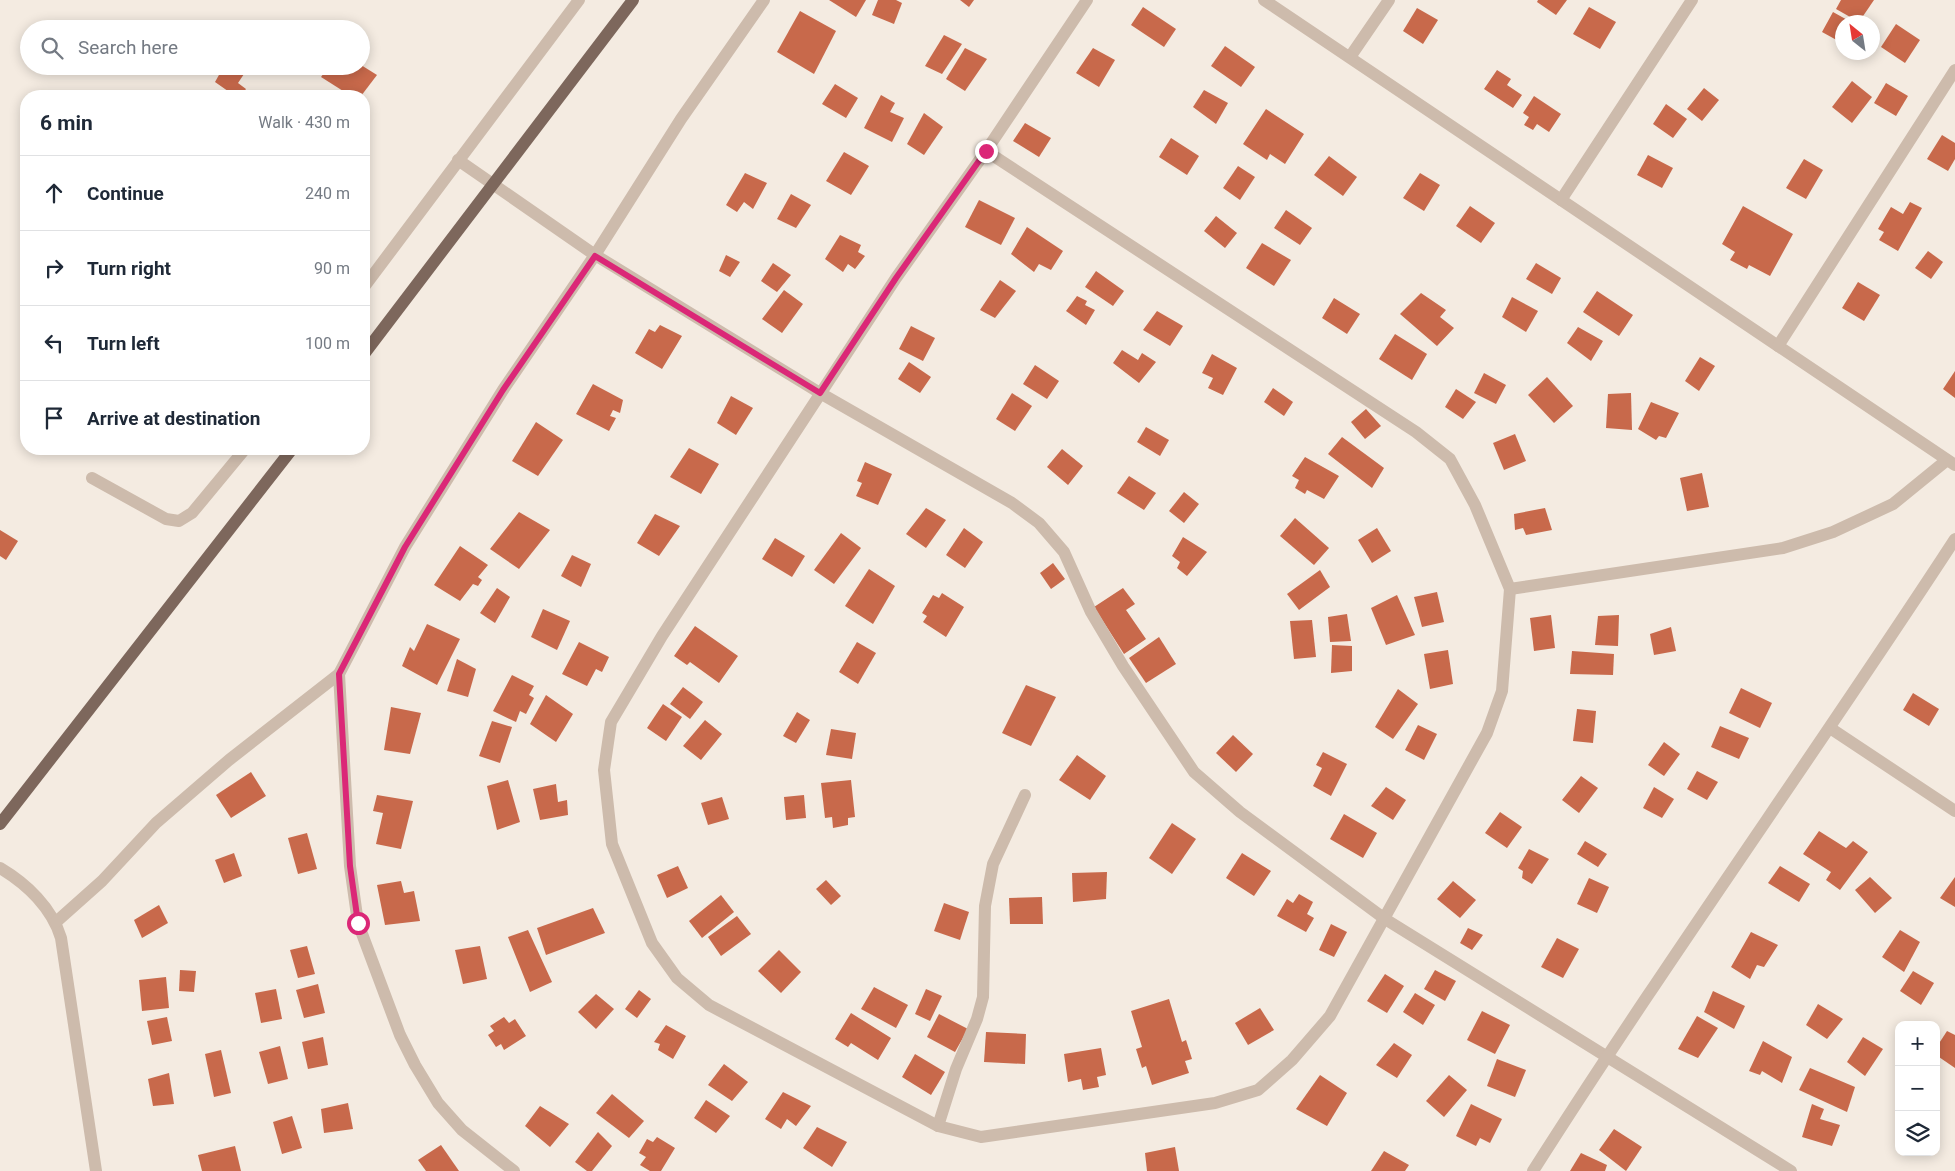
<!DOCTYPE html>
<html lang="en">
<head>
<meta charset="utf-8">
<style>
  :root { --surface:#fff; --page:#f2f2f3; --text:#1f2937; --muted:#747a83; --line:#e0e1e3 }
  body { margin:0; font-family:Roboto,sans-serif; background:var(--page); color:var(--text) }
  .controls { position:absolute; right:15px; bottom:15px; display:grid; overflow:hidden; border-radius:10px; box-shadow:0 2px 12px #0003 }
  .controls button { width:45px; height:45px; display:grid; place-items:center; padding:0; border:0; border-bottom:1px solid var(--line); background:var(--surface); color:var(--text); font:25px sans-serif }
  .compass { position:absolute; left:1835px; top:15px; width:45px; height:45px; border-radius:50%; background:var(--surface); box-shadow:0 2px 12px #0003; rotate:330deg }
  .stop { position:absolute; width:15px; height:15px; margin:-11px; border:4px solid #db2777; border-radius:50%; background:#fff }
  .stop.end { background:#db2777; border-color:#fff; box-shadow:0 1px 5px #0008 }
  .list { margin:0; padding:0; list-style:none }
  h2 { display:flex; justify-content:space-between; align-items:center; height:65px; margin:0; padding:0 20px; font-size:21px }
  h2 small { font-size:16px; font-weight:400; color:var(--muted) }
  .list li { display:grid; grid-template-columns:32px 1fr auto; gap:15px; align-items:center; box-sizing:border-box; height:75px; padding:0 20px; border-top:1px solid var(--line) }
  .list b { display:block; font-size:19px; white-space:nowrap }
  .list em { font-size:16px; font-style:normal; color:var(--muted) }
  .icon { flex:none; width:28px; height:28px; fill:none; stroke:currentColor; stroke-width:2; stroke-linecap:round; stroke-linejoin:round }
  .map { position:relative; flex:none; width:1955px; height:1171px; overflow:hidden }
  .search { position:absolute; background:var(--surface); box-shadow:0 2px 12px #0003; left:20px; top:20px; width:350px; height:55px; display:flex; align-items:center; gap:12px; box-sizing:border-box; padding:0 18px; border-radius:28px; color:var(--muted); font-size:19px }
  .panel { position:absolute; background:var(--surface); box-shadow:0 2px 12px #0003; left:20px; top:90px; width:350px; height:365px; border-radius:20px }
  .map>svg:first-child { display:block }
  .building { fill:#c8694b }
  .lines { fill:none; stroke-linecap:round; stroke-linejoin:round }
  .minor { stroke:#cdbbac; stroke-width:12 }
  .primary { stroke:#7d675c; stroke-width:12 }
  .route { stroke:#db2777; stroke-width:6 }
</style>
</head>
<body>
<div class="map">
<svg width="1955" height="1171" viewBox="0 0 1955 1171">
  <rect width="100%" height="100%" fill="#f4ebe1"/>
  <g class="building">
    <polygon points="829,0 866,0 856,17"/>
    <polygon points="878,0 896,0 902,3 894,24 872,15"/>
    <polygon points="960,0 974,0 969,7"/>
    <polygon points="1538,0 1567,0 1556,15 1537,2"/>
    <polygon points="1841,0 1874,0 1859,22 1836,9"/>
    <polygon points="1143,7 1176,29 1164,47 1131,25"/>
    <polygon points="1589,7 1616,22 1600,49 1573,34"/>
    <polygon points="1417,8 1438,20 1423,44 1403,31"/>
    <polygon points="800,11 836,31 814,74 777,52"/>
    <polygon points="1833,12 1851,22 1842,22 1842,43 1822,32"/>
    <polygon points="1896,24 1920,40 1905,63 1881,47"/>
    <polygon points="944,35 962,44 942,74 925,66"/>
    <polygon points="1225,46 1255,67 1241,87 1211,66"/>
    <polygon points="965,48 987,59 965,91 946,79"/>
    <polygon points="1093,48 1115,60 1099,87 1076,73"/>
    <polygon points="361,65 377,75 361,96 351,96 321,77 329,66"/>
    <polygon points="224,66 230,66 244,74 238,83 246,89 241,96 235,96 215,82"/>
    <polygon points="1497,70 1511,79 1507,85 1522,95 1513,108 1484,89"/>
    <polygon points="1852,81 1872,97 1852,123 1832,107"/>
    <polygon points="1886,83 1908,96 1896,116 1874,103"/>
    <polygon points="835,84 858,98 846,118 822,104"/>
    <polygon points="1704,88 1719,100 1702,121 1687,109"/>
    <polygon points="1204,90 1228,103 1216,124 1193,107"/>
    <polygon points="881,95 895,103 890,112 904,118 892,142 864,128"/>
    <polygon points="1534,96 1561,114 1549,132 1537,124 1533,130 1524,125 1529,117 1523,113"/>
    <polygon points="1666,104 1687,119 1673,138 1653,124"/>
    <polygon points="1266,109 1304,134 1285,164 1270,154 1267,160 1243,144"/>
    <polygon points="924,113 943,127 924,155 907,144"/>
    <polygon points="1025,123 1051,138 1039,157 1013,141"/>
    <polygon points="1942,135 1955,143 1955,159 1948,171 1927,159"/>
    <polygon points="1171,138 1199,156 1187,175 1159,157"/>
    <polygon points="844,152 869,166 851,195 826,181"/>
    <polygon points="1648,155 1673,168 1662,188 1637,175"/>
    <polygon points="1329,156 1357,177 1343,196 1314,175"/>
    <polygon points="1804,159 1823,170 1806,199 1786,188"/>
    <polygon points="1238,166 1255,177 1240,200 1223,188"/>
    <polygon points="745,173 767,183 753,209 744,202 737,212 726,205"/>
    <polygon points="1420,173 1440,185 1424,211 1403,198"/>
    <polygon points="791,194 811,205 796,228 777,219"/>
    <polygon points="979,200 1015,218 1001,245 965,227"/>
    <polygon points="1910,202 1922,208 1898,251 1879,240 1884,232 1878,229 1891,207 1903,214"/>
    <polygon points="1470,206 1495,223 1481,243 1456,226"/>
    <polygon points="1743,206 1793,234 1770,276 1749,265 1747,269 1730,260 1735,252 1722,244"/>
    <polygon points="1286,210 1312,228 1300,245 1274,228"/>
    <polygon points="1216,216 1237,233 1225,248 1204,231"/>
    <polygon points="1027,227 1063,251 1051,270 1039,264 1034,272 1011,254"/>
    <polygon points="840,235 861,245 858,252 865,256 855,269 848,264 843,272 825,259"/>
    <polygon points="1262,243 1291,260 1274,286 1246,268"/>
    <polygon points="1928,251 1943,262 1931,279 1915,268"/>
    <polygon points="726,255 740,262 730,277 719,271"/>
    <polygon points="773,263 791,275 777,292 761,281"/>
    <polygon points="1536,263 1561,278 1552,294 1526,279"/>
    <polygon points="1096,271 1124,291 1113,306 1085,287"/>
    <polygon points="1000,280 1016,291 995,318 980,310"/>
    <polygon points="1858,282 1880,295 1864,321 1842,308"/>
    <polygon points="784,290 803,304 782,333 762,319"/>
    <polygon points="1597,291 1633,315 1619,336 1583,312"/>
    <polygon points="1421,293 1446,310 1440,317 1454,328 1437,346 1400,314"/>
    <polygon points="1077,296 1087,301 1085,305 1095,310 1086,325 1066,311"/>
    <polygon points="1512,297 1538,311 1526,332 1502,317"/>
    <polygon points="1334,298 1360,314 1347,334 1322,318"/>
    <polygon points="1157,311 1183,326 1170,346 1143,330"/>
    <polygon points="660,325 682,336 662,369 635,353 649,329 655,332"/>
    <polygon points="911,326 935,338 923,361 899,349"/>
    <polygon points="1578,327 1603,341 1591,361 1567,343"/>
    <polygon points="1395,334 1427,354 1412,380 1379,359"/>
    <polygon points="1122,350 1138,360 1142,353 1156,362 1139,383 1113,363"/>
    <polygon points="1212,354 1237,368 1223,395 1208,388 1213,378 1202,373"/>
    <polygon points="1700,357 1715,366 1699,391 1685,381"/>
    <polygon points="909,362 931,377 920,393 898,379"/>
    <polygon points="1035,365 1059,381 1047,399 1023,384"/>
    <polygon points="1955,371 1955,398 1943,389"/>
    <polygon points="1484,373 1506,385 1496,404 1474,393"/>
    <polygon points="1547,377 1573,406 1554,423 1528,395"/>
    <polygon points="593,384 623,400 620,413 613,410 610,416 616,418 609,431 576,414"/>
    <polygon points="1273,388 1293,402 1284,416 1264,402"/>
    <polygon points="1456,389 1476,402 1463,419 1445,407"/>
    <polygon points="1012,393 1032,406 1015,431 996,419"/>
    <polygon points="1631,393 1632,430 1606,428 1608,394"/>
    <polygon points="731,396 753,408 736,435 717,423"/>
    <polygon points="1651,402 1679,413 1666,438 1659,436 1656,440 1638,429"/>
    <polygon points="1366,409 1381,426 1365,439 1351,422"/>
    <polygon points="536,422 563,440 538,476 512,461"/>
    <polygon points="1146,427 1169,440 1160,456 1137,442"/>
    <polygon points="1515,434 1526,461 1504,470 1493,443"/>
    <polygon points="1342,437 1384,468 1372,488 1328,454"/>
    <polygon points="689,448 719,464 701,494 670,477"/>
    <polygon points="58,449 72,449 67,455"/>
    <polygon points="1062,449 1083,466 1068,485 1047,467"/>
    <polygon points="1305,457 1339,476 1324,499 1307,490 1305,494 1295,488 1299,480 1292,476"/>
    <polygon points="865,462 892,474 878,505 856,496 862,483 857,481"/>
    <polygon points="1702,473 1709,507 1687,511 1680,478"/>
    <polygon points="1129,476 1156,493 1144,510 1117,493"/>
    <polygon points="1184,492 1199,504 1184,523 1169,511"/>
    <polygon points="926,508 946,520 926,548 906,534"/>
    <polygon points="1545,508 1552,530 1526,535 1523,528 1515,530 1514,514"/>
    <polygon points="519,512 550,530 519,569 490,549"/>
    <polygon points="655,514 680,526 659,556 637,543"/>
    <polygon points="1295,518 1329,548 1314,565 1280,536"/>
    <polygon points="964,528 983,542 965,568 946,555"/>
    <polygon points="1377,528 1391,551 1372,563 1358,540"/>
    <polygon points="0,530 18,541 6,560 0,556"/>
    <polygon points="841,533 861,548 834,584 814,570"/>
    <polygon points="1183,537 1207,552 1187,576 1177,568 1180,562 1172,556"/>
    <polygon points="775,538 805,556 792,577 762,559"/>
    <polygon points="460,546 488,565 478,577 482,580 478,586 473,584 460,601 434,585"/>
    <polygon points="572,555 591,564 581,587 561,576"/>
    <polygon points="1053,563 1065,579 1051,589 1040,573"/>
    <polygon points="869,569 895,586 873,624 845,606"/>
    <polygon points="1320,570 1330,587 1299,610 1287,594"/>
    <polygon points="497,588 510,597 495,623 480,613"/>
    <polygon points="1123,588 1135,604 1126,610 1146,639 1124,654 1094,607"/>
    <polygon points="1437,592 1444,622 1422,627 1414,597"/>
    <polygon points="942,593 964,607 946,637 923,622 927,616 922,613 933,595 939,598"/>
    <polygon points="1397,595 1415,635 1386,645 1371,608"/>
    <polygon points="543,609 570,621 557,650 531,637"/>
    <polygon points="1347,614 1351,641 1330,642 1328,617"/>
    <polygon points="1551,615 1555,648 1534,651 1530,618"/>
    <polygon points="1619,615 1618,646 1595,645 1598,616"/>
    <polygon points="1312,620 1316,657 1294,659 1290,621"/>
    <polygon points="427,624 460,639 437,685 402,666 410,647 414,651"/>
    <polygon points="695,626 738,656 719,683 690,662 687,665 674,656"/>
    <polygon points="1671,627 1676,651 1654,655 1650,634"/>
    <polygon points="1159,637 1176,664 1146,683 1129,658"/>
    <polygon points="579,642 609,657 602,672 596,669 587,686 562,674"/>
    <polygon points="857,642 876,653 858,684 839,672"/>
    <polygon points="1332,645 1352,646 1352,671 1331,673"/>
    <polygon points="1448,650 1453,684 1430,689 1424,654"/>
    <polygon points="1572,651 1614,654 1613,675 1570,674"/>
    <polygon points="457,659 476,669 468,697 447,691"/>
    <polygon points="512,675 534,686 529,695 534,698 526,714 520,711 516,722 493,711"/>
    <polygon points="1026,685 1056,697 1031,746 1002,733"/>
    <polygon points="683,687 703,702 690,719 670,704"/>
    <polygon points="1741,688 1772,703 1760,728 1729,713"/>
    <polygon points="1398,689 1418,704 1393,739 1375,727"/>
    <polygon points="1913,693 1939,709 1929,726 1903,710"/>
    <polygon points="546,695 573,714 556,742 530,724"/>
    <polygon points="663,704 682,717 666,741 647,728"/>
    <polygon points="391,707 421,713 410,754 384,750"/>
    <polygon points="1577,709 1596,711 1593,743 1573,741"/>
    <polygon points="797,712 810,720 796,743 783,736"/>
    <polygon points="705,720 722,734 701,760 683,746"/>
    <polygon points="492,721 512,727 500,763 479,756"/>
    <polygon points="1418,725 1437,734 1424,760 1405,750"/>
    <polygon points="1720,726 1749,738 1739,759 1711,747"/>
    <polygon points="831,729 856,733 852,759 826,755"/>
    <polygon points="1233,735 1253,754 1236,772 1216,753"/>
    <polygon points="1664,742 1680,754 1664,776 1648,765"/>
    <polygon points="1323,752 1347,764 1331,796 1313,786 1322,768 1316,765"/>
    <polygon points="1077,755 1106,776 1090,800 1059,780"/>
    <polygon points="1697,771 1718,782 1707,800 1687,789"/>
    <polygon points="251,772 266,796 231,818 216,795"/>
    <polygon points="1581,776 1598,788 1579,813 1562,800"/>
    <polygon points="508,780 520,822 497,830 487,786"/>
    <polygon points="851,780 855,817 848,818 848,825 833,828 832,817 825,818 821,783"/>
    <polygon points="556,784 558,802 567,800 568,815 540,820 533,789"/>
    <polygon points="1386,787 1406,800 1393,820 1371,806"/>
    <polygon points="1654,787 1674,799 1662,818 1643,808"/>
    <polygon points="377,795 413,801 401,849 376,844 383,813 373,811"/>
    <polygon points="804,795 806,818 786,820 784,797"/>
    <polygon points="722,797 729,819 708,825 701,803"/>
    <polygon points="1500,812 1522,827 1507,848 1485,833"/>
    <polygon points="1344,814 1377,833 1363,858 1330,839"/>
    <polygon points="1172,823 1196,839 1172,874 1149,858"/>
    <polygon points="1819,831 1846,848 1853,841 1868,852 1840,890 1826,880 1831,872 1803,854"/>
    <polygon points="307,833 317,869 298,874 288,838"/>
    <polygon points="1585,841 1607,854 1598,867 1577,854"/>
    <polygon points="1529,849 1549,859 1532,884 1522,878 1523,871 1518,868"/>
    <polygon points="234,853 242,876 224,883 215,860"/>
    <polygon points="1242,853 1271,871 1254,896 1226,878"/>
    <polygon points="678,866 688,888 667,898 657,875"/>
    <polygon points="1780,866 1810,884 1799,902 1768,883"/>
    <polygon points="1107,872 1106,899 1073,902 1072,873"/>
    <polygon points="1870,877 1892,898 1875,913 1855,890"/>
    <polygon points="1955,877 1955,907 1940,898"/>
    <polygon points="1589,878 1609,887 1597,913 1577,904"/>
    <polygon points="826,880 841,896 831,905 816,889"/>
    <polygon points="401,881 404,893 414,891 420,921 385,925 377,885"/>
    <polygon points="1453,881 1476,900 1460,918 1437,899"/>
    <polygon points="1299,894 1313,902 1307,914 1314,918 1306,932 1277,916 1287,899 1293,903"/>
    <polygon points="721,895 734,912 702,938 689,921"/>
    <polygon points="1042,897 1043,924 1010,924 1009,898"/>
    <polygon points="944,903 969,912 960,940 934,931"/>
    <polygon points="159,905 168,923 142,938 134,920"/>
    <polygon points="593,908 605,933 546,955 537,928"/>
    <polygon points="737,916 751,934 721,956 708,937"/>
    <polygon points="1331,924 1347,932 1334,957 1319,950"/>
    <polygon points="1468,928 1483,935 1472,950 1460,943"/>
    <polygon points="528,930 552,982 530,992 508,937"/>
    <polygon points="1900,930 1920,942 1904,972 1882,957"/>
    <polygon points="1751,932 1778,945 1764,967 1757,965 1750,979 1731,967"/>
    <polygon points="1557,938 1579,949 1563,978 1541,967"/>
    <polygon points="307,946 315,974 298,978 290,950"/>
    <polygon points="480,946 487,979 463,984 455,950"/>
    <polygon points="779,950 801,972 781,993 758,971"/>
    <polygon points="180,970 196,971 194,992 179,991"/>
    <polygon points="1435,970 1456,981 1445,1001 1424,989"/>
    <polygon points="1913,971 1934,983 1921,1005 1900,991"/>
    <polygon points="1385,974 1404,986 1387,1013 1367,1001"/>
    <polygon points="166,977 169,1008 142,1011 139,980"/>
    <polygon points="318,984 325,1013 304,1018 296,990"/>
    <polygon points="874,987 908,1005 896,1028 861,1009"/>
    <polygon points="276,989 282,1019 261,1023 255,993"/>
    <polygon points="926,989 942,996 930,1021 915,1014"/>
    <polygon points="639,990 651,999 637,1018 625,1009"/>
    <polygon points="1713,991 1745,1006 1734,1029 1704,1012"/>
    <polygon points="1415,993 1435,1005 1423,1025 1403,1012"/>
    <polygon points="596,994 614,1009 596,1029 578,1012"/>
    <polygon points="1169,999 1182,1042 1186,1040 1192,1059 1185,1061 1189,1073 1152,1085 1146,1066 1142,1068 1136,1049 1142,1047 1131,1011"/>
    <polygon points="1818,1004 1843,1019 1827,1039 1806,1025"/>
    <polygon points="1260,1008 1274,1030 1248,1045 1235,1023"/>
    <polygon points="1482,1011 1510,1025 1495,1054 1467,1040"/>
    <polygon points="851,1013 891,1038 878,1060 851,1043 848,1047 835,1039"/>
    <polygon points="939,1014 968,1029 955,1052 927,1037"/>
    <polygon points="1697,1016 1718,1028 1698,1058 1678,1049"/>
    <polygon points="167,1017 172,1041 152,1045 147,1021"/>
    <polygon points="504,1017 509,1023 515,1019 526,1036 504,1050 501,1044 496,1047 488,1035 494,1031 490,1026"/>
    <polygon points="666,1025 686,1036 673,1059 658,1050 660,1044 654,1042"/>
    <polygon points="1947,1031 1955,1035 1955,1068 1936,1055 1936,1048"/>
    <polygon points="986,1032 1026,1034 1025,1064 984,1062"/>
    <polygon points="323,1037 328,1065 308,1069 302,1042"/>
    <polygon points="1863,1037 1883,1049 1865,1076 1847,1062"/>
    <polygon points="1763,1041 1792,1057 1782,1083 1762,1071 1760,1075 1749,1071"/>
    <polygon points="1394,1043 1412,1055 1397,1078 1376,1065"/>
    <polygon points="280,1046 288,1079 268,1084 259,1052"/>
    <polygon points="1101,1048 1106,1075 1097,1077 1099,1087 1083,1090 1081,1079 1068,1082 1064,1054"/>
    <polygon points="221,1050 231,1093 214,1097 205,1054"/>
    <polygon points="915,1054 945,1072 931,1095 902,1077"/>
    <polygon points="1497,1059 1526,1070 1515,1097 1487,1086"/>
    <polygon points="724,1064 748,1082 732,1101 708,1085"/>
    <polygon points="1810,1068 1855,1087 1847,1112 1799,1090"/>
    <polygon points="169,1073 174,1104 153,1106 148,1079"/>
    <polygon points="1320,1075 1347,1093 1327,1126 1296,1109"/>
    <polygon points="1449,1075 1467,1090 1444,1117 1426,1101"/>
    <polygon points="783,1092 811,1106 796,1126 787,1119 781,1129 765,1119"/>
    <polygon points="612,1094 644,1121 629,1138 596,1113"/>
    <polygon points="706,1100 730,1116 716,1133 694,1118"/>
    <polygon points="348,1103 353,1129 324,1133 321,1109"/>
    <polygon points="1471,1104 1502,1119 1490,1143 1480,1138 1476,1146 1456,1136"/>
    <polygon points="1812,1104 1824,1109 1820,1119 1840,1125 1832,1146 1802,1137"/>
    <polygon points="540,1106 569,1124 550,1147 525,1126"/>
    <polygon points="292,1116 302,1148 282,1154 273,1122"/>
    <polygon points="817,1127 847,1142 832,1167 803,1148"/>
    <polygon points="1614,1129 1642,1147 1626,1171 1599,1150"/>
    <polygon points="598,1132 612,1146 592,1171 587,1171 575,1162"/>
    <polygon points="657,1137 675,1148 661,1171 650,1171 640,1165 646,1157 639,1153 647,1139 653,1142"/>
    <polygon points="441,1145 459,1171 426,1171 418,1160"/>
    <polygon points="235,1146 241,1171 202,1171 198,1155"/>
    <polygon points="1175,1147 1179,1171 1147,1171 1145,1153"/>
    <polygon points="1384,1151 1409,1165 1405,1171 1371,1171"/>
    <polygon points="1581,1153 1607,1165 1605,1171 1570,1171"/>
  </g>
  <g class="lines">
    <g class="minor">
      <polyline points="1264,0 1955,465"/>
      <polyline points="1350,57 1389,0"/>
      <polyline points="986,151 1416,432 1450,459 1475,505 1510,589 1502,691 1487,733 1330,1016 1292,1060 1258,1090 1215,1103 981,1137 938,1126 709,1005 677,978 652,943 612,844 604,770 611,722 662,636 896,278 986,151 1087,0"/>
      <polyline points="458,160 595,255 820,393 1012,503 1039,523 1064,552 1091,612 1123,666 1194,772 1240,812 1385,919 1791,1171"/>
      <polyline points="1561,200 1692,0"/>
      <polyline points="364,287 579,0"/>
      <polyline points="1778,346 1955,70"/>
      <polyline points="92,478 166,519 179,521 192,513 245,449"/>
      <polyline points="1510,589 1783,548 1833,532 1893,504 1947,460"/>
      <polyline points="1830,728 1955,811"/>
      <path d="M0 868C27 884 52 908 61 938L96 1171"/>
      <polyline points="56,922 102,881 156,823 229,760 339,674"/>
      <polyline points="938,1126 956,1069 977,1019 983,997 985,906 993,864 1025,795"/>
      <polyline points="514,1171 462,1130 438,1103 415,1065 400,1035 358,923 350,866 339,674 405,547 503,390 595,255 681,119 764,0"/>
      <path d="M1533 1171C1669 957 1817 751 1955 539"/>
    </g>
    <g class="primary">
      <polyline points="364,354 633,0"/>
      <polyline points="0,824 292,449"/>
    </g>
  </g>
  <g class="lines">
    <polyline class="route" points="358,923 350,866 339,674 405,547 503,390 595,256 820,393 896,278 986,151"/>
  </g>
</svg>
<div class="controls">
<button>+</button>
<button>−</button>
<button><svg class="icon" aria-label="layers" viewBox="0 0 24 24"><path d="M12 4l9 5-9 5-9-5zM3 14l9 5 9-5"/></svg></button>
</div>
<svg class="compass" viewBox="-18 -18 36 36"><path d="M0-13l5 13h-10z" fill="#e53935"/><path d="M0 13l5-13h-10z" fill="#747a83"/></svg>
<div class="stop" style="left:358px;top:923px"></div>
<div class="stop end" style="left:986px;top:151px"></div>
<div class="search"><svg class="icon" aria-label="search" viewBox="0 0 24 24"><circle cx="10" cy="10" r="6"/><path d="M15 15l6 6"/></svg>Search here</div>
<section class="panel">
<h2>6 min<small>Walk · 430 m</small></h2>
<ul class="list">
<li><svg class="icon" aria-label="ahead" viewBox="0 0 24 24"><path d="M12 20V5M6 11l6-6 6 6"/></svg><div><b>Continue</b></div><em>240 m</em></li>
<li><svg class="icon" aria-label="right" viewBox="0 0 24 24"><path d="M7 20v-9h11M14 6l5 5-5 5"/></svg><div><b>Turn right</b></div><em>90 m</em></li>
<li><svg class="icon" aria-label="left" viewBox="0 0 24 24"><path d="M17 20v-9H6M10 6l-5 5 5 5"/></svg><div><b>Turn left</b></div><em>100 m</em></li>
<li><svg class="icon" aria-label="arrive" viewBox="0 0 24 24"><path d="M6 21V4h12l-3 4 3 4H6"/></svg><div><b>Arrive at destination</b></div></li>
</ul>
</section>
</div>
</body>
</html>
